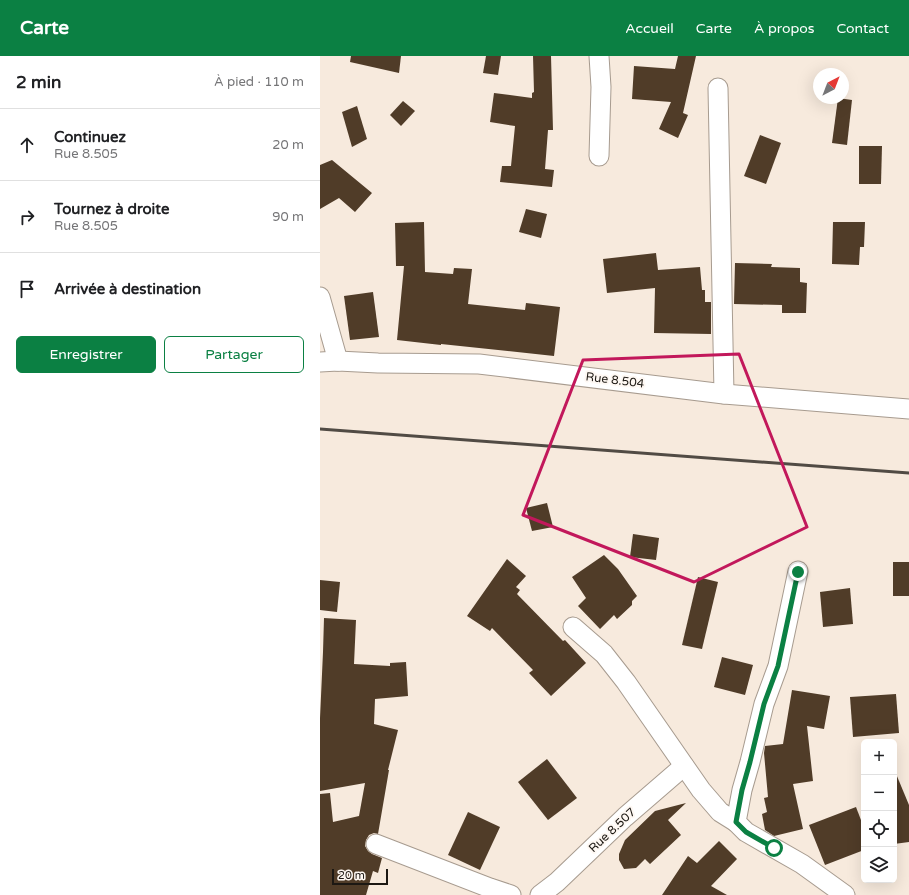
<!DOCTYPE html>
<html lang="fr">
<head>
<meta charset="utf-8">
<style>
  :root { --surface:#fff; --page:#f2f2f2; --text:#202124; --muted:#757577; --line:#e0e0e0; --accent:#0b8043 }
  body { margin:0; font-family:"Varela Round",sans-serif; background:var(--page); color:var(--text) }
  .controls { position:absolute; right:12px; bottom:12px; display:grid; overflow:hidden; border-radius:6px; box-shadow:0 4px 16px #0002 }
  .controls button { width:36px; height:36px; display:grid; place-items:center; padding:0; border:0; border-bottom:1px solid var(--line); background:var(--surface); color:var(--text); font:20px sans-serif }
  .compass { position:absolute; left:493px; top:12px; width:36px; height:36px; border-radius:50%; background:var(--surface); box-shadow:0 4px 16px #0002; rotate:42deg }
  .scale { position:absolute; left:12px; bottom:10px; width:56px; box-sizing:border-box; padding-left:4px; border:2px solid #1c1813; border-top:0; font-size:11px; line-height:14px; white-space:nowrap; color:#1c1813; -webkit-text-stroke:3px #fef8f3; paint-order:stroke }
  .stop { position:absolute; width:12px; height:12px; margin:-9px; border:3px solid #0b8043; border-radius:50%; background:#fff }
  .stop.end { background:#0b8043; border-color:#fff; box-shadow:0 1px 4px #0008 }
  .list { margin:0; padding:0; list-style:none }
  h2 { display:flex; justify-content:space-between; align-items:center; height:52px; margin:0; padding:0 16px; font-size:17px }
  h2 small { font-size:13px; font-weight:400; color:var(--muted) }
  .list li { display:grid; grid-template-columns:26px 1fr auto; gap:12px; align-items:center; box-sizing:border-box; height:72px; padding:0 16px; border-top:1px solid var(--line) }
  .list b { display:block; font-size:15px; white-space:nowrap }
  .list p { margin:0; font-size:13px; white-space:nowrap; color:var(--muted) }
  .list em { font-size:13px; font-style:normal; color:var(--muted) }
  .actions { display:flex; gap:8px; padding:12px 16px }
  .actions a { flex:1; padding:9px 0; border:1px solid var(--accent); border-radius:6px; text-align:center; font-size:14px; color:var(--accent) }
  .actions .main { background:var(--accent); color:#fff }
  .icon { flex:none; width:22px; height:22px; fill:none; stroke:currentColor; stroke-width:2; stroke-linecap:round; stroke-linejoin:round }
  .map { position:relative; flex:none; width:589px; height:839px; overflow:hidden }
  header { display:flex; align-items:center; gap:24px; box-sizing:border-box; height:56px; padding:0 20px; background:var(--accent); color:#fff }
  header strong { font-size:19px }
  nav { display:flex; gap:22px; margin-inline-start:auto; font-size:14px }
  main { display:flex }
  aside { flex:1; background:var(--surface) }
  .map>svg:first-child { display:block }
  .building { fill:#503c28 }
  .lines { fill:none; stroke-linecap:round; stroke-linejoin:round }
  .minor-casing { stroke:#a79b8f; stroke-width:21 }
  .minor { stroke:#fff; stroke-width:19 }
  .rail { stroke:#514b44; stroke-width:3 }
  .route { stroke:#0b8043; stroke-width:5 }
  .marked { fill:none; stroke:#c2185b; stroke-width:3; stroke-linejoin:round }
  .labels { text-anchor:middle; stroke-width:4; stroke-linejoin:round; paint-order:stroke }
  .street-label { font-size:12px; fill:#1c1813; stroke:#fef8f3 }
</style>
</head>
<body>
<header>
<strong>Carte</strong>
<nav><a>Accueil</a><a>Carte</a><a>À propos</a><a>Contact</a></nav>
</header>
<main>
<aside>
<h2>2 min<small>À pied · 110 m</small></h2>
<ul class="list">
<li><svg class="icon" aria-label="ahead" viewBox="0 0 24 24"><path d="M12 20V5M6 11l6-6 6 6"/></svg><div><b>Continuez</b><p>Rue 8.505</p></div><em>20 m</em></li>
<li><svg class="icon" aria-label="right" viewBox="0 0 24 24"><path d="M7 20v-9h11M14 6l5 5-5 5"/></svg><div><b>Tournez à droite</b><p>Rue 8.505</p></div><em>90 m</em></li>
<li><svg class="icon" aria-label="arrive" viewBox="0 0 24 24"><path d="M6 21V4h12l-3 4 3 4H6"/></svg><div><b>Arrivée à destination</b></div></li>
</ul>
<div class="actions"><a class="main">Enregistrer</a><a>Partager</a></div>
</aside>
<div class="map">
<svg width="589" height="839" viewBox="0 0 589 839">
  <rect width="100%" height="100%" fill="#f7eadd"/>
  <g class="building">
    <polygon points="31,0 81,0 79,17 30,6"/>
    <polygon points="166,0 181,0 178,19 163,17"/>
    <polygon points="213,0 231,0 233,74 228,74 225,113 234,114 232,131 180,126 182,110 191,110 195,70 170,66 174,37 212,42 212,37 214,36"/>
    <polygon points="358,0 376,0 363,57 368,59 358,82 339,73 351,46 312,43 314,10 355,13"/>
    <polygon points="518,42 532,44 527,89 512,87"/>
    <polygon points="83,45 95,55 81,70 70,59"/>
    <polygon points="37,50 47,83 32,91 22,56"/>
    <polygon points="440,79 461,87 446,128 424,120"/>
    <polygon points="539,90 562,90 561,128 539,128"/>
    <polygon points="12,104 52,137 35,156 19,142 0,153 0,109"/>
    <polygon points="206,153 227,158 221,182 199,176"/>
    <polygon points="104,166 105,216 133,218 134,212 152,213 148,248 205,254 206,247 240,251 234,300 121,288 121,289 77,284 84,210 76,210 75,167"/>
    <polygon points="513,166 545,166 544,191 540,191 539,209 512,208"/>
    <polygon points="336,197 338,214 380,211 382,234 385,234 385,246 391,246 391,278 334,277 335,232 287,237 283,203"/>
    <polygon points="415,207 452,208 451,211 480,212 480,226 487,227 486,257 462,257 462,249 414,248"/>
    <polygon points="53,236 59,281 30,284 24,240"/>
    <polygon points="227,447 233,471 212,475 206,452"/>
    <polygon points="313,478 339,482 336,504 310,501"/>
    <polygon points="284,499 298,513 317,540 312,545 312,549 297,563 294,559 280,573 258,550 266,542 252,521"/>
    <polygon points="187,503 206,520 196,531 200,534 197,538 243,585 245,584 266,607 231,640 209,617 213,614 172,572 170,575 147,560"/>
    <rect x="573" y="506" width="16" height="34"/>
    <polygon points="378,521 398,526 382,593 362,589"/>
    <polygon points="0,524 20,526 17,556 0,554"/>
    <polygon points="530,532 533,568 503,571 500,536"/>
    <polygon points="4,562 36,564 34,608 70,610 70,607 86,606 88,640 55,643 54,668 78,674 68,714 69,714 58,778 54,777 49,779 46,784 45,790 48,795 52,798 62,802 58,817 53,815 46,839 0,839 0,738 10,737 13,766 39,760 45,727 0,735 0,662 3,596"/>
    <polygon points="402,601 433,609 425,639 394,631"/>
    <polygon points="472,634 510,640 504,673 487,670 493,725 473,728 483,773 454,780 445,774 442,758 447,756 444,742 448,741 444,697 445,690 463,688"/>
    <polygon points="576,638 579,677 533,681 530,641"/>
    <polygon points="227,703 257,742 228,764 198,726"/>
    <polygon points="574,713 589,749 589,786 574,788"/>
    <polygon points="366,747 348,764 361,779 330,808 325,803 316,812 304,813 299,804 299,798 305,784 335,755"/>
    <polygon points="536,751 544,772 544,794 505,809 489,769"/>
    <polygon points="148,756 180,771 160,814 128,799"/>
    <polygon points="399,785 417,803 391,830 407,839 342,839 368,800 377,807"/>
  </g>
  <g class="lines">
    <defs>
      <g id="minor">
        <polyline points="398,32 404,338"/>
        <polyline points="279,100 281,31 279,0"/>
        <polyline points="0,241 18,305"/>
        <polyline points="0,306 18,305 58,307 159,308 404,338 589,353"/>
        <polyline points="478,515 458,610 444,648 430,706 422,734 416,766 426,776 482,808 525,839"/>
        <polyline points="253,571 284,598 306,626 381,734 400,756 416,766"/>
        <polyline points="56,788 170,832 191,839"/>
        <polyline points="220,839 237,826 305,761 364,710"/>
      </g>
    </defs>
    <use href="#minor" class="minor-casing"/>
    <use href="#minor" class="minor"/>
    <polyline class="rail" points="0,373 589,417"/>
  </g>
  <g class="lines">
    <polyline class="route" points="454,792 426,776 416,766 422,734 430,706 444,648 458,610 478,516"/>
  </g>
  <path class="marked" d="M419 298 487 471 374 526 203 459 263 304Z"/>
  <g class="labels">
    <g class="street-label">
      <text transform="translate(295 324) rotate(7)" y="4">Rue 8.504</text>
      <text transform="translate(292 774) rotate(-43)" y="4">Rue 8.507</text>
    </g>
  </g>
</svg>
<div class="controls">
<button>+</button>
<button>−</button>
<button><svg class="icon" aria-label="locate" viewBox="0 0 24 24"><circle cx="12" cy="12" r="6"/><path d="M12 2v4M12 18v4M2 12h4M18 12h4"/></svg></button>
<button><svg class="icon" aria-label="layers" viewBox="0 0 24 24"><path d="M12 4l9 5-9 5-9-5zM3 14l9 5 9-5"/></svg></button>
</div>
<svg class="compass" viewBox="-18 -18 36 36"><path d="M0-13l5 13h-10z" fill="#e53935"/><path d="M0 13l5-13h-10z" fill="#757577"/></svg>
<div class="scale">20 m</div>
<div class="stop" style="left:454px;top:792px"></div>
<div class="stop end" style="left:478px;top:516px"></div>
</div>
</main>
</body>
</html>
